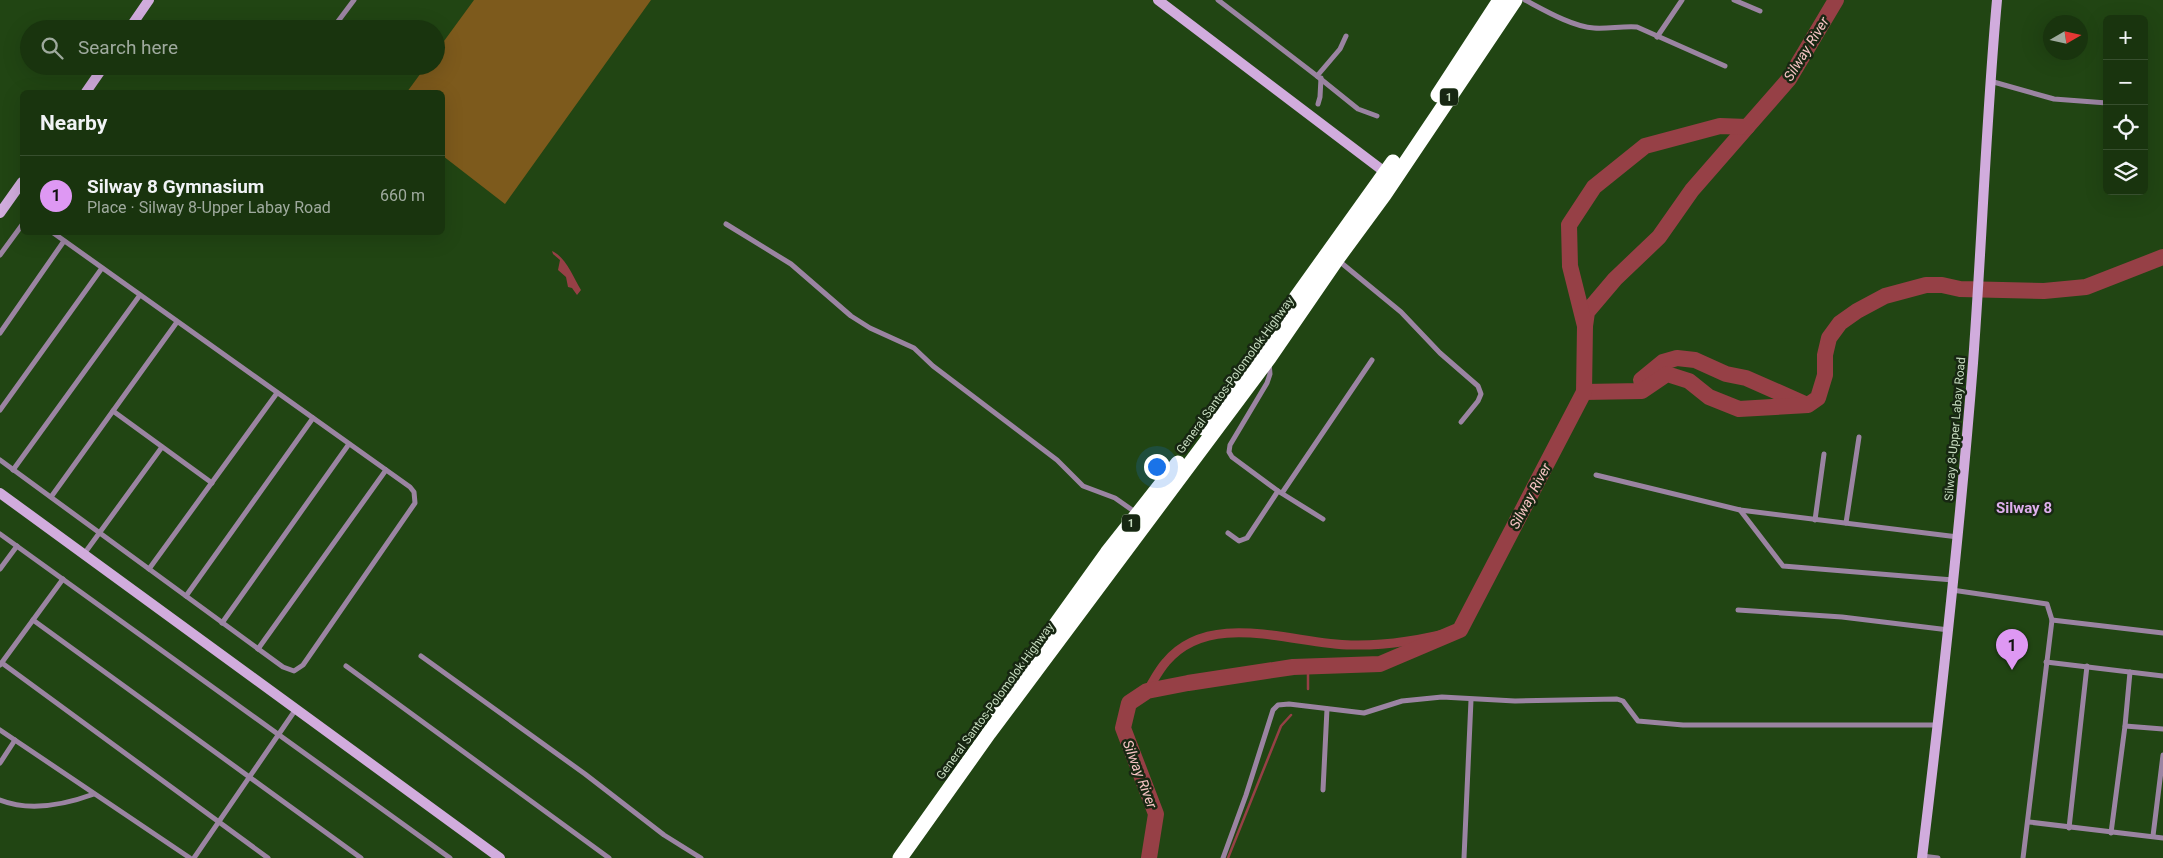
<!DOCTYPE html>
<html lang="en">
<head>
<meta charset="utf-8">
<style>
  :root { --surface:#19340e; --page:#223c17; --text:#f1f3f6; --muted:#9faa9e; --line:#374f2e; --accent:#de98f3 }
  body { margin:0; font-family:Roboto,sans-serif; background:var(--page); color:var(--text) }
  .controls { position:absolute; right:15px; top:15px; display:grid; overflow:hidden; border-radius:8px; box-shadow:0 5px 20px #0002 }
  .controls button { width:45px; height:45px; display:grid; place-items:center; padding:0; border:0; border-bottom:1px solid var(--line); background:var(--surface); color:var(--text); font:25px sans-serif }
  .compass { position:absolute; left:2043px; top:15px; width:45px; height:45px; border-radius:50%; background:var(--surface); box-shadow:0 5px 20px #0002; rotate:81deg }
  .you { position:absolute; left:1156px; top:466px; width:18px; height:18px; margin:-12px; border:4px solid #fff; border-radius:50%; background:#1a73e8; box-shadow:0 0 0 8px #1a73e833 }
  .badge { display:grid; place-items:center; width:32px; height:32px; border-radius:50%; background:var(--accent); color:#111; font-size:16px; font-weight:700 }
  .pin { position:absolute; translate:-50% -41px; filter:drop-shadow(0 1px 2px #0008) }
  .pin::after { content:''; position:absolute; top:26px; width:18px; height:15px; background:inherit; clip-path:polygon(0 0,100% 0,50% 100%) }
  .list { margin:0; padding:0; list-style:none }
  h2 { display:flex; justify-content:space-between; align-items:center; height:65px; margin:0; padding:0 20px; font-size:21px }
  h2 small { font-size:16px; font-weight:400; color:var(--muted) }
  .list li { display:grid; grid-template-columns:32px 1fr auto; gap:15px; align-items:center; box-sizing:border-box; height:80px; padding:0 20px; border-top:1px solid var(--line) }
  .list b { display:block; font-size:19px; white-space:nowrap }
  .list p { margin:0; font-size:16px; white-space:nowrap; color:var(--muted) }
  .list em { font-size:16px; font-style:normal; color:var(--muted) }
  .icon { flex:none; width:28px; height:28px; fill:none; stroke:currentColor; stroke-width:2; stroke-linecap:round; stroke-linejoin:round }
  .map { position:relative; flex:none; width:2163px; height:858px; overflow:hidden }
  .search { position:absolute; background:var(--surface); box-shadow:0 5px 20px #0002; left:20px; top:20px; width:425px; height:55px; display:flex; align-items:center; gap:12px; box-sizing:border-box; padding:0 18px; border-radius:28px; color:var(--muted); font-size:19px }
  .panel { position:absolute; background:var(--surface); box-shadow:0 5px 20px #0002; left:20px; top:90px; width:425px; height:145px; border-radius:8px }
  .map>svg:first-child { display:block }
  .green { fill:#7d5a1c }
  .water { fill:#964046 }
  .lines { fill:none; stroke-linecap:round; stroke-linejoin:round }
  .stream { stroke:#964046; stroke-width:2.5 }
  .canal { stroke:#964046; stroke-width:9 }
  .river { stroke:#964046; stroke-width:16 }
  .street { stroke:#9b84a2; stroke-width:5 }
  .secondary { stroke:#d1acdd; stroke-width:10 }
  .highway { stroke:#fff; stroke-width:15 }
  .labels { text-anchor:middle; stroke-width:5; stroke-linejoin:round; paint-order:stroke }
  .shield { fill:#172712; stroke:#92a68c; stroke-width:1 }
  .shield-label { font-size:11px; font-weight:bold; fill:#c7dcc0 }
  .street-label { font-size:12px; fill:#c7dcc0; stroke:#172712 }
  .water-label { font-size:14px; font-style:italic; fill:#f8c5c5; stroke:#172712 }
  .quarter-label { font-size:15px; font-weight:bold; fill:#deafed; stroke:#172712 }
</style>
</head>
<body>
<div class="map">
<svg width="2163" height="858" viewBox="0 0 2163 858">
  <rect width="100%" height="100%" fill="#214513"/>
  <polygon class="green" points="474,0 651,0 505,204 443,156 442,92 407,92 426,66 436,66 436,52"/>
  <path class="water" d="M552 251C566 257 573 277 581 290L577 295 572 288 568 287 566 277 558 270 560 260 553 254Z"/>
  <g class="lines">
    <g class="stream">
      <polyline points="1308,689 1308,667"/>
      <polyline points="1228,858 1281,726 1291,715"/>
    </g>
    <path class="canal" d="M1147 691C1153 682 1158 671 1166 662 1210 609 1293 644 1351 645 1389 646 1424 639 1460 630"/>
    <g class="river">
      <polyline points="1585,326 1587,312 1615,279 1659,237 1692,190 1747,127"/>
      <polyline points="1641,380 1663,362 1677,358 1695,360 1726,374 1746,378 1805,404"/>
      <polyline points="1584,392 1642,391 1667,374 1689,381 1709,397 1739,409 1808,405 1818,398 1825,375 1825,355 1829,338 1840,323 1857,311 1885,296 1926,285 1942,285 1960,289 2044,291 2086,287 2163,257"/>
      <polyline points="1149,858 1156,814 1123,728 1129,703 1147,691 1188,683 1293,667 1380,664 1460,630 1584,392 1585,326 1570,266 1569,225 1594,187 1645,146 1720,126 1747,127 1789,79 1836,0"/>
    </g>
    <g class="street">
      <polyline points="1218,0 1317,76 1340,49 1346,36"/>
      <path d="M1525 0C1544 10 1573 27 1594 28 1608 29 1622 26 1637 27L1725 66"/>
      <polyline points="1734,0 1760,11"/>
      <polyline points="336,24 354,0"/>
      <polyline points="1657,37 1682,0"/>
      <polyline points="1317,76 1358,109 1377,116"/>
      <polyline points="1990,81 2054,99 2107,103"/>
      <polyline points="1318,104 1320,97 1321,78"/>
      <polyline points="726,224 791,264 851,316 870,328 914,348 933,366 1057,460 1083,486 1115,498 1135,512"/>
      <polyline points="0,255 22,225"/>
      <polyline points="1339,261 1401,312 1440,353 1478,386 1481,394 1478,401 1461,422"/>
      <polyline points="0,333 64,241"/>
      <polyline points="1269,363 1270,374 1267,383 1230,445 1229,452 1232,457 1278,491 1323,519"/>
      <polyline points="0,410 102,268"/>
      <polyline points="113,411 212,483"/>
      <polyline points="0,460 283,667 294,671 303,665 415,503 414,492 410,487 52,232"/>
      <polyline points="13,470 140,295"/>
      <polyline points="1596,475 1740,510 1958,537"/>
      <polyline points="1282,493 1372,360"/>
      <polyline points="51,497 177,322"/>
      <polyline points="1740,510 1783,566 1953,580"/>
      <polyline points="1815,520 1824,454"/>
      <polyline points="1846,523 1859,437"/>
      <polyline points="1228,533 1239,541 1247,538 1278,491"/>
      <polyline points="0,534 450,858"/>
      <polyline points="84,554 162,447"/>
      <polyline points="0,569 17,546"/>
      <polyline points="149,569 277,393"/>
      <polyline points="1952,590 2047,604 2052,620 2023,858"/>
      <polyline points="186,596 313,418"/>
      <polyline points="1738,610 1842,617 1949,630"/>
      <polyline points="33,620 361,858"/>
      <polyline points="2052,620 2163,633"/>
      <polyline points="222,623 349,444"/>
      <polyline points="258,649 386,470"/>
      <polyline points="421,656 585,774 664,835 701,858"/>
      <polyline points="2046,662 2163,676"/>
      <polyline points="2,663 268,858"/>
      <polyline points="0,665 63,579"/>
      <polyline points="346,666 609,858"/>
      <polyline points="2125,726 2163,729"/>
      <polyline points="0,730 190,858"/>
      <polyline points="0,763 15,740"/>
      <polyline points="1323,790 1327,709"/>
      <path d="M0 800C30 812 64 805 94 794"/>
      <polyline points="2029,822 2163,838"/>
      <polyline points="2069,828 2087,666"/>
      <polyline points="2111,833 2125,726 2130,672"/>
      <polyline points="2153,836 2163,755"/>
      <polyline points="1922,856 1938,858"/>
      <polyline points="194,858 296,709"/>
      <polyline points="1223,858 1246,795 1273,710 1278,705 1289,704 1364,713 1402,701 1442,697 1515,701 1617,699 1623,701 1638,721 1683,725 1937,725"/>
      <polyline points="1464,858 1471,700"/>
    </g>
    <g class="secondary">
      <polyline points="1158,0 1390,176"/>
      <polyline points="129,29 149,0"/>
      <polyline points="86,92 104,66"/>
      <polyline points="0,213 22,182"/>
      <polyline points="0,493 500,858"/>
      <path d="M1922 858C1942 693 1960 528 1973 363 1982 242 1986 121 1997 0"/>
    </g>
    <g class="highway">
      <polyline points="1438,95 1500,0"/>
      <polyline points="1203,428 1393,162"/>
      <polyline points="995,709 1107,553 1178,463"/>
      <polyline points="900,858 989,733 1269,358 1337,259 1384,195 1515,0"/>
    </g>
  </g>
  <g class="labels">
    <g class="shield">
      <rect x="1440" y="88.5" width="18" height="17" rx="4"/>
      <rect x="1122" y="514.5" width="18" height="17" rx="4"/>
    </g>
    <g class="shield-label">
      <text x="1449" y="101">1</text>
      <text x="1131" y="527">1</text>
    </g>
    <g class="street-label">
      <text transform="translate(1235 375) rotate(-54)" y="4">General Santos-Polomolok Highway</text>
      <text transform="translate(1955 429) rotate(-85)" y="4">Silway 8-Upper Labay Road</text>
      <text transform="translate(995 701) rotate(-54)" y="4">General Santos-Polomolok Highway</text>
    </g>
    <g class="water-label">
      <text transform="translate(1806 49) rotate(-58)" y="5">Silway River</text>
      <text transform="translate(1530 496) rotate(-62)" y="5">Silway River</text>
      <text transform="translate(1140 774) rotate(69)" y="5">Silway River</text>
    </g>
    <g class="quarter-label">
      <text x="2024" y="513">Silway 8</text>
    </g>
  </g>
</svg>
<div class="controls">
<button>+</button>
<button>−</button>
<button><svg class="icon" aria-label="locate" viewBox="0 0 24 24"><circle cx="12" cy="12" r="6"/><path d="M12 2v4M12 18v4M2 12h4M18 12h4"/></svg></button>
<button><svg class="icon" aria-label="layers" viewBox="0 0 24 24"><path d="M12 4l9 5-9 5-9-5zM3 14l9 5 9-5"/></svg></button>
</div>
<svg class="compass" viewBox="-18 -18 36 36"><path d="M0-13l5 13h-10z" fill="#e53935"/><path d="M0 13l5-13h-10z" fill="#9faa9e"/></svg>
<div class="you"></div>
<div class="pin badge" style="left:2012px;top:670px">1</div>
<div class="search"><svg class="icon" aria-label="search" viewBox="0 0 24 24"><circle cx="10" cy="10" r="6"/><path d="M15 15l6 6"/></svg>Search here</div>
<section class="panel">
<h2>Nearby<small></small></h2>
<ul class="list">
<li><span class="badge">1</span><div><b>Silway 8 Gymnasium</b><p>Place · Silway 8-Upper Labay Road</p></div><em>660 m</em></li>
</ul>
</section>
</div>
</body>
</html>
